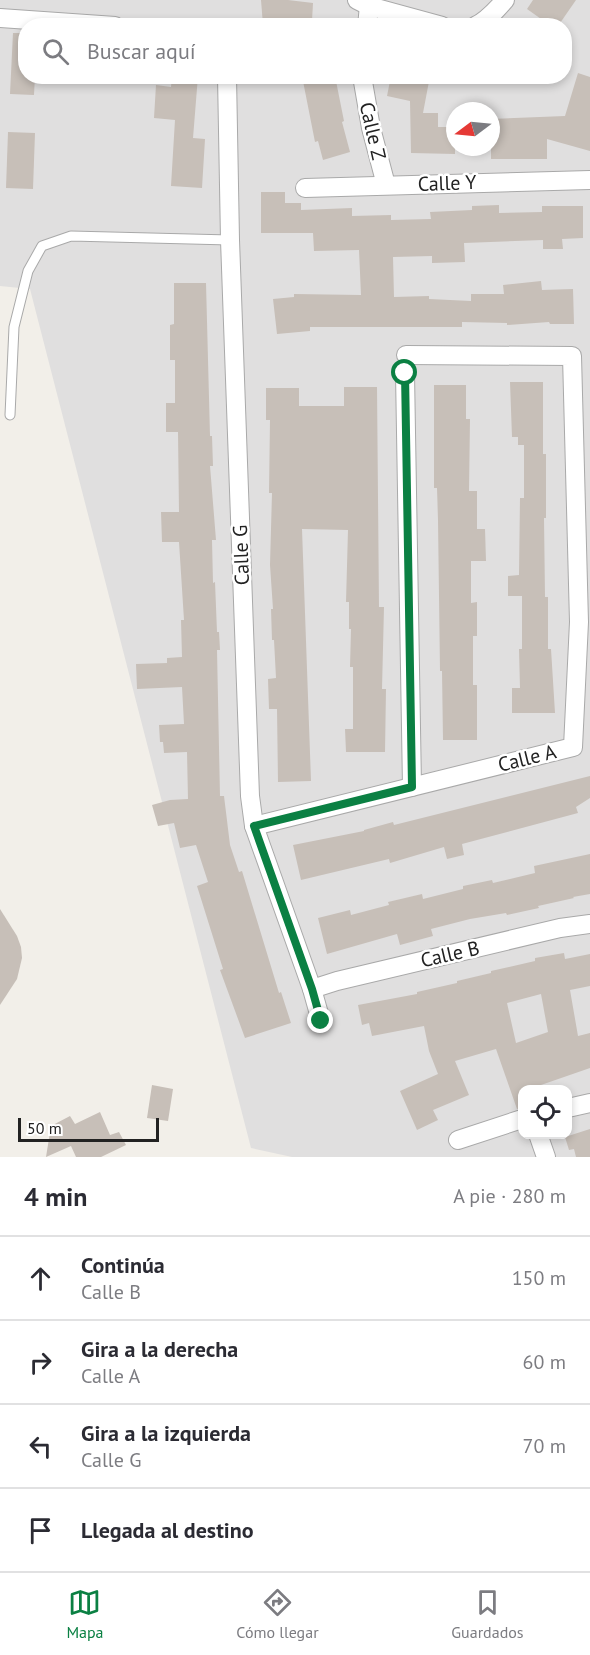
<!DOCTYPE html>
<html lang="es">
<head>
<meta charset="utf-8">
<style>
  :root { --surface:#fff; --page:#f2f2f3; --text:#2b2b33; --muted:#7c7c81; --line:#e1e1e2; --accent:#0b8043 }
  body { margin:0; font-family:"PT Sans",sans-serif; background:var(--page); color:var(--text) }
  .controls { position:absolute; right:18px; bottom:18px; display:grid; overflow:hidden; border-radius:12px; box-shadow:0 3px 9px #0003 }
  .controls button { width:54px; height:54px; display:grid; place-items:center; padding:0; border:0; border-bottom:2px solid var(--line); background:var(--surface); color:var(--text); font:30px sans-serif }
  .compass { position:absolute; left:446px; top:102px; width:54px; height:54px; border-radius:50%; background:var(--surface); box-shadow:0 3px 9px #0003; rotate:254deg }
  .scale { position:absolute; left:18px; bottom:15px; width:141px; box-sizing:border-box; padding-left:6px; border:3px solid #222; border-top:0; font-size:16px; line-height:21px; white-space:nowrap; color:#222; -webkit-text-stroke:4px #fff; paint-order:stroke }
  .stop { position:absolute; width:18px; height:18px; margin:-14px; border:4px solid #0b8043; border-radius:50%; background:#fff }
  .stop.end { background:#0b8043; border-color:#fff; box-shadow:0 2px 6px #0008 }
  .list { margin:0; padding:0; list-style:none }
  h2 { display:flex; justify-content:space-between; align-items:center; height:78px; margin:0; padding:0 24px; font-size:26px }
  h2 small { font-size:20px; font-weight:400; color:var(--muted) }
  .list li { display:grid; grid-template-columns:39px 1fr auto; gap:18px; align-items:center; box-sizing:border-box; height:84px; padding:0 24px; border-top:2px solid var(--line) }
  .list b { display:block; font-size:22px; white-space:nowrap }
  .list p { margin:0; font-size:20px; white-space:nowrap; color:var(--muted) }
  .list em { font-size:20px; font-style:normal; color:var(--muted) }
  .icon { flex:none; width:33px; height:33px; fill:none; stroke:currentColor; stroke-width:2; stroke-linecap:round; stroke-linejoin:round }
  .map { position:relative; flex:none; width:590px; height:1157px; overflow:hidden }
  .search { position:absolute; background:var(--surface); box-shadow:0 3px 9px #0003; left:18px; right:18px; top:18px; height:66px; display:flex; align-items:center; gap:15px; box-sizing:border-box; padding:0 21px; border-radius:24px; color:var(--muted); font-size:22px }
  .sheet { height:414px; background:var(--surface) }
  nav { display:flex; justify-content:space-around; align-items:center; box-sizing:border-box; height:84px; border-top:2px solid var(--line); background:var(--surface); font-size:16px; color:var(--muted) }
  nav a { display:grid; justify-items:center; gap:3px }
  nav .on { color:var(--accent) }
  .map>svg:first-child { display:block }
  .residential { fill:#e0dfdf; fill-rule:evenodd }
  .building { fill:#c7bfb8; fill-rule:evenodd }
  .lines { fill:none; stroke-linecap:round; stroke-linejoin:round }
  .service-casing { stroke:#a9a9a9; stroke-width:11 }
  .minor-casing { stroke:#a9a9a9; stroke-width:20 }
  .service { stroke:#fff; stroke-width:9 }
  .minor { stroke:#fff; stroke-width:18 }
  .route { stroke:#0b8043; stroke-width:8 }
  .labels { text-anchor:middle; stroke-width:5; stroke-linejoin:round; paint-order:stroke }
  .street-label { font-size:20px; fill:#222; stroke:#fff }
</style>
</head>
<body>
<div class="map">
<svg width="590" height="1157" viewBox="0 0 590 1157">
  <rect width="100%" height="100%" fill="#f2efe9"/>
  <path class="residential" d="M0 0H590V1157H292L251 1148 30 289 0 286ZM26 26H564V76H26ZM455 111H491V147H455ZM522 1090H568V1134H522Z"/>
  <g class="building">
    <polygon points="261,0 288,0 313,3 312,21 263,25"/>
    <polygon points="533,0 576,0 558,26 551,26 527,9"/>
    <polygon points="13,33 26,33 26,76 35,76 34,95 10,94"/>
    <polygon points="578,73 590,77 590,151 547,139 547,159 491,159 491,119 565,116"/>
    <polygon points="172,76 198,76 193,138 205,139 202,188 171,186 175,120 154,118 156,85 171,87"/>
    <polygon points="302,76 335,76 344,121 342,122 350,152 323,160 318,141 315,142"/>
    <polygon points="391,76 430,76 423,113 438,113 438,127 455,127 455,154 411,153 410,101 387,96"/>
    <polygon points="8,132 35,133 33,189 6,188"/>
    <polygon points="261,192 285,192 285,203 301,203 301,210 352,208 352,216 391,215 391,220 431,219 430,212 472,210 472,206 499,205 499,213 542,212 542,206 583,206 583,238 562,239 563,249 543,249 543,240 464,243 465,262 432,263 432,256 393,257 394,297 429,296 429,299 471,301 471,294 504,294 503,285 541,281 542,290 573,289 574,324 550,324 549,322 507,325 507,323 462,322 462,327 310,327 310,331 277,334 273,299 294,297 294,294 361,295 359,250 314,251 313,233 261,233"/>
    <polygon points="174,283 206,283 210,436 212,436 213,466 210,466 216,540 212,540 213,583 215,582 217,632 219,632 220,650 217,650 220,796 224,796 230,845 239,872 242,871 279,993 281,992 291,1023 245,1038 220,970 223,969 197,886 208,882 196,845 180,848 174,823 158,826 152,805 170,800 188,799 187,752 164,753 163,742 160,742 159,725 184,724 182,687 137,689 136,664 167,663 167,658 182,657 181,620 184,620 179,542 162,542 161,512 179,512 178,432 166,432 166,403 175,403 175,360 170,360 170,325 174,324"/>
    <polygon points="510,382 543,382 543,454 546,454 546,518 544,518 545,597 548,597 548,649 551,649 555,713 512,713 512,688 520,688 519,649 522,649 522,596 508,596 508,576 519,575 520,498 524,498 524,445 518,445 518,437 512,437"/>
    <polygon points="434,385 466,385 466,419 470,419 469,491 477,491 477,529 485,529 486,561 471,561 471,603 477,602 477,636 473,636 473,685 477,685 477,740 443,740 442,671 440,671 438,520 437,488 434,488"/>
    <polygon points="344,387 377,387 379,607 384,607 382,689 386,689 385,752 346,752 345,729 353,729 353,667 350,667 351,629 349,629 349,602 346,602 348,530 302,529 311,781 278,782 277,709 269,709 268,679 276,678 274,640 272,640 271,609 273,609 270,565 272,493 269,493 270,420 266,420 266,388 299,388 299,406 344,406"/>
    <polygon points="590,776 590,798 576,807 578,813 462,844 464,855 447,859 444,847 390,863 389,859 301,880 293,845 364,831 364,830 393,822 394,825"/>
    <polygon points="590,854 590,894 573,897 574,898 538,906 539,908 507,915 506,913 470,919 431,929 433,936 400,945 397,934 327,954 318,918 350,910 351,915 389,905 388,902 422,894 423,899 463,889 463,886 492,880 493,883 535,873 534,866"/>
    <polygon points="0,909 17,936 21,947 22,958 17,979 0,1005"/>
    <path d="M564 953 565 959 590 954V986L570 990 578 1036 590 1033V1068L541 1085 542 1089H522V1108L517 1109 496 1049 455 1061 469 1095 433 1110 438 1120 417 1130 400 1091 438 1074 429 1051 424 1026 372 1036 369 1023 362 1025 358 1005 417 994V992L457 983V981L491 973V971L535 961V958ZM541 994 548 1032 516 1043 507 1003Z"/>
    <polygon points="152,1085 173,1089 168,1121 147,1118"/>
    <polygon points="100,1112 110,1135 119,1132 126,1145 101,1157 76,1157 71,1146 46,1157 51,1126 70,1116 75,1124"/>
    <polygon points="590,1129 590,1157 576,1157 574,1149 569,1150 565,1137"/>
  </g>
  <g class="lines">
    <defs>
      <polyline id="service" points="10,415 14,327 28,271 42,246 71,236 230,240"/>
      <g id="minor">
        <polyline points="357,0 369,6 442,26"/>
        <polyline points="0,18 115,26"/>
        <polyline points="367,26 369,6"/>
        <path d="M475 26C487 21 497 9 505 0"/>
        <polyline points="227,76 230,240 250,796 254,826 312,989 321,1021"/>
        <polyline points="362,76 371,128 386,185"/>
        <polyline points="305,188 590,180"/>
        <polyline points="405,373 412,787"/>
        <polyline points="254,826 573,747 579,622 572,356 406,355"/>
        <polyline points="312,989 337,981 560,928 590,924"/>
        <polyline points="568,1108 590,1103"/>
        <polyline points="538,1134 546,1157"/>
        <polyline points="458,1140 522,1119"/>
      </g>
    </defs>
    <use href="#service" class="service-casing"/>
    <use href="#minor" class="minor-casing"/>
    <use href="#service" class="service"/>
    <use href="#minor" class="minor"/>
  </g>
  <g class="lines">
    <polyline class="route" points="321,1021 312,989 254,826 412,787 405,373"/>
  </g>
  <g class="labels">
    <g class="street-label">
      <text transform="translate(373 131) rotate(77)" y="7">Calle Z</text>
      <text transform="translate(447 183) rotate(-2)" y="7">Calle Y</text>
      <text transform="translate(241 555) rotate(-92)" y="7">Calle G</text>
      <text transform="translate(527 758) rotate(-14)" y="7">Calle A</text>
      <text transform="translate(450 954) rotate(-13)" y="7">Calle B</text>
    </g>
  </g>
</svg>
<div class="controls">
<button><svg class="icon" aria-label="locate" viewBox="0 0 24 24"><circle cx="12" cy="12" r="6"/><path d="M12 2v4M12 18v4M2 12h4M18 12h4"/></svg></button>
</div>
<svg class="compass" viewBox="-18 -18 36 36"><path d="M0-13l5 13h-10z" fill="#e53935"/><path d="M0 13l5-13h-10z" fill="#7c7c81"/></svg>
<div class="scale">50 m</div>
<div class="stop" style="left:405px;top:373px"></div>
<div class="stop end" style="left:321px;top:1021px"></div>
<div class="search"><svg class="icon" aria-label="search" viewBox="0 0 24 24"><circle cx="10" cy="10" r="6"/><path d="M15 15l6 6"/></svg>Buscar aquí</div>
</div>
<section class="sheet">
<h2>4 min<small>A pie · 280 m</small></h2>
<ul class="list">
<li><svg class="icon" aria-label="ahead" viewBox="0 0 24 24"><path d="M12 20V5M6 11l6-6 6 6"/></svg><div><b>Continúa</b><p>Calle B</p></div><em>150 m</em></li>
<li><svg class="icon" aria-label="right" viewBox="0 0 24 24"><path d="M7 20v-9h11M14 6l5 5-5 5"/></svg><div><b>Gira a la derecha</b><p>Calle A</p></div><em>60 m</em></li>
<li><svg class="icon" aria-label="left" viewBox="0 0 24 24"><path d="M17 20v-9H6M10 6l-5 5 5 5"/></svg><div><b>Gira a la izquierda</b><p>Calle G</p></div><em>70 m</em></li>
<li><svg class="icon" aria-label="arrive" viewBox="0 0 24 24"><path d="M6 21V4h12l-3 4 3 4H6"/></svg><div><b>Llegada al destino</b></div></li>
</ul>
</section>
<nav>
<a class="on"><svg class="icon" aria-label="map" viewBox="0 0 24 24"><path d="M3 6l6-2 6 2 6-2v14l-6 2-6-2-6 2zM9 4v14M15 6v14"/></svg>Mapa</a>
<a><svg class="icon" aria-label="directions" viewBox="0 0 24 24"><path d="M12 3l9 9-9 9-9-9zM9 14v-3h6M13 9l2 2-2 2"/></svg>Cómo llegar</a>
<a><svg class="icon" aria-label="saved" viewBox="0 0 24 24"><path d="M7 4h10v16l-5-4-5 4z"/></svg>Guardados</a>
</nav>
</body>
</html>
